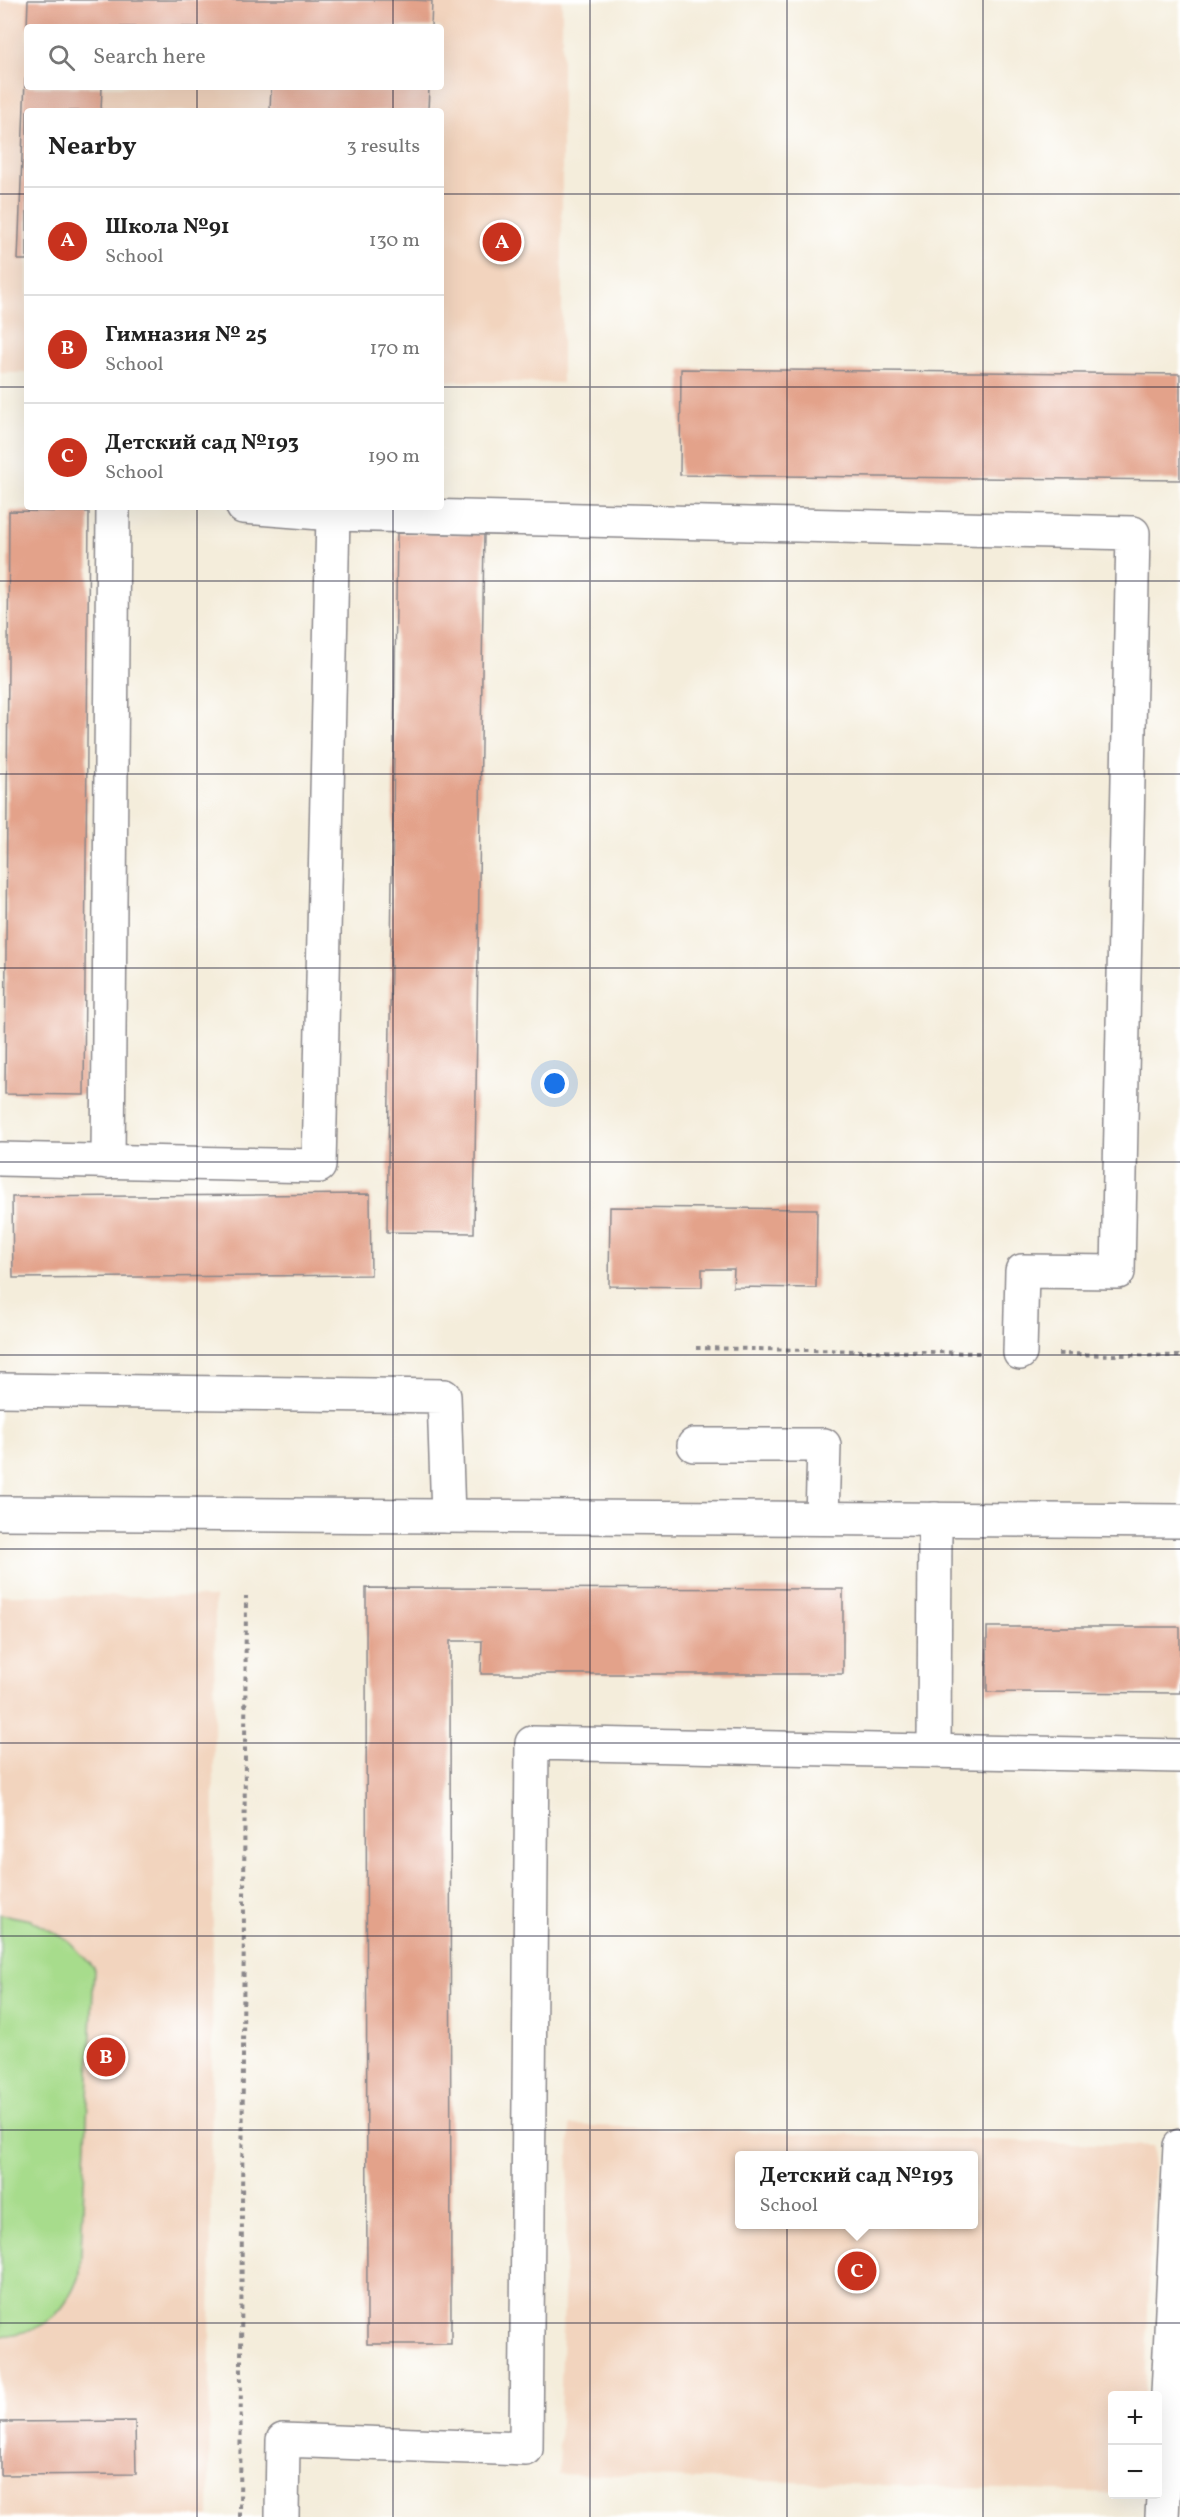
<!DOCTYPE html>
<html lang="en">
<head>
<meta charset="utf-8">
<style>
  :root { --surface:#fff; --page:#f6f6f6; --text:#222; --muted:#767676; --line:#e0e0e0; --accent:#c8321e }
  body { margin:0; font-family:Vollkorn,serif; background:var(--page); color:var(--text) }
  .controls { position:absolute; right:18px; bottom:18px; display:grid; overflow:hidden; border-radius:6px; box-shadow:0 6px 24px #0002 }
  .controls button { width:54px; height:54px; display:grid; place-items:center; padding:0; border:0; border-bottom:2px solid var(--line); background:var(--surface); color:var(--text); font:30px sans-serif }
  .you { position:absolute; left:555px; top:1084px; width:21px; height:21px; margin:-15px; border:4px solid #fff; border-radius:50%; background:#1a73e8; box-shadow:0 0 0 9px #1a73e833 }
  .badge { display:grid; place-items:center; width:39px; height:39px; border-radius:50%; background:var(--accent); color:#fff; font-size:20px; font-weight:700 }
  .pin { position:absolute; translate:-50% -50%; border:3px solid #fff; box-shadow:0 2px 6px #0006 }
  .popup { position:absolute; left:735px; top:2151px; width:243px; height:78px; box-sizing:border-box; display:grid; place-content:center; border-radius:6px; background:var(--surface); filter:drop-shadow(0 2px 4px #0005); font-size:20px; white-space:nowrap; color:var(--muted) }
  .popup b { font-size:22px; color:var(--text) }
  .popup::after { content:''; position:absolute; left:50%; top:100%; margin-left:-12px; border:12px solid transparent; border-top-color:var(--surface) }
  .list { margin:0; padding:0; list-style:none }
  h2 { display:flex; justify-content:space-between; align-items:center; height:78px; margin:0; padding:0 24px; font-size:26px }
  h2 small { font-size:20px; font-weight:400; color:var(--muted) }
  .list li { display:grid; grid-template-columns:39px 1fr auto; gap:18px; align-items:center; box-sizing:border-box; height:108px; padding:0 24px; border-top:2px solid var(--line) }
  .list b { display:block; font-size:22px; white-space:nowrap }
  .list p { margin:0; font-size:20px; white-space:nowrap; color:var(--muted) }
  .list em { font-size:20px; font-style:normal; color:var(--muted) }
  .icon { flex:none; width:33px; height:33px; fill:none; stroke:currentColor; stroke-width:2; stroke-linecap:round; stroke-linejoin:round }
  .map { position:relative; flex:none; width:1180px; height:2517px; overflow:hidden }
  .search { position:absolute; background:var(--surface); box-shadow:0 6px 24px #0002; left:24px; top:24px; width:420px; height:66px; display:flex; align-items:center; gap:15px; box-sizing:border-box; padding:0 21px; border-radius:6px; color:var(--muted); font-size:22px }
  .panel { position:absolute; background:var(--surface); box-shadow:0 6px 24px #0002; left:24px; top:108px; width:420px; height:402px; border-radius:6px }
  .map>svg:first-child { display:block }
  .built { fill:#f2d4be; fill-rule:evenodd }
  .green { fill:#a7dc8c; stroke:#647f64; stroke-width:1.5 }
  .building { fill:#e3a28a }
  .lines { fill:none; stroke-linecap:round; stroke-linejoin:round }
  .minor-casing { stroke:#8b888b; stroke-width:36 }
  .path { stroke:#8b888b; stroke-width:4; stroke-dasharray:4.5 4.5; stroke-linecap:butt }
  .minor { stroke:#fff; stroke-width:33 }
  .grid { fill:none; stroke:#22223b; stroke-width:1.5; stroke-opacity:0.55 }
</style>
</head>
<body>
<div class="map">
<svg width="1180" height="2517" viewBox="0 0 1180 2517">
  <rect width="100%" height="100%" fill="#fff"/>
  <filter id="ink" filterUnits="userSpaceOnUse"><feTurbulence type="fractalNoise" baseFrequency=".0167" numOctaves="2"/><feDisplacementMap in="SourceGraphic" scale="12" xChannelSelector="R" yChannelSelector="G"/><feConvolveMatrix kernelMatrix="1 2 1 2 8 2 1 2 1" color-interpolation-filters="sRGB"/></filter>
  <filter id="wash" filterUnits="userSpaceOnUse"><feTurbulence type="fractalNoise" baseFrequency=".008" numOctaves="4" result="noise"/><feDisplacementMap in="SourceGraphic" scale="24" xChannelSelector="R" yChannelSelector="G"/><feGaussianBlur stdDeviation="1.35" result="paint"/><feColorMatrix in="noise" values="0 0 0 0 0 0 0 0 0 0 0 0 0 0 0 0 0 1.4 0 .05"/><feComposite in="paint" operator="in"/></filter>
  <g filter="url(#wash)">
    <rect width="100%" height="100%" fill="#f4eddb"/>
    <g class="built">
      <path d="M0 0H562V383L441 381V111H27V373H0ZM27 27H441V87H27Z"/>
      <polygon points="0,1595 215,1597 209,2517 0,2517"/>
      <path d="M570 2125 1154 2146 1145 2395 1112 2396V2493L558 2474ZM740 2156H974V2224H740Z"/>
    </g>
    <path class="green" d="M0 1914 31 1920 68 1940 94 1968 80 2273C65 2315 45 2332 0 2336Z"/>
    <g id="blocks">
      <g class="building">
        <polygon points="28,0 413,0 432,1 431,27 27,27"/>
        <polygon points="25,79 27,79 27,87 102,87 101,111 27,111 27,260 18,260"/>
        <polygon points="271,87 429,87 428,111 270,111"/>
        <polygon points="681,369 1180,374 1180,480 680,475"/>
        <polygon points="9,511 89,512 84,1095 5,1094"/>
        <polygon points="397,533 484,534 474,1233 387,1232"/>
        <polygon points="370,1194 371,1275 13,1278 12,1197"/>
        <polygon points="610,1207 817,1209 816,1288 733,1287 734,1269 702,1269 702,1287 609,1286"/>
        <polygon points="366,1588 843,1589 843,1674 481,1674 482,1641 450,1641 451,2344 367,2344"/>
        <polygon points="987,1627 1180,1627 1180,1693 987,1692"/>
        <polygon points="135,2421 136,2474 0,2475 0,2422"/>
      </g>
    </g>
  </g>
  <g filter="url(#ink)">
    <use href="#blocks" fill-opacity="0" stroke="#8b888b" stroke-width="1.5"/>
    <g class="lines">
      <defs>
        <g id="minor">
          <polyline points="243,507 333,514"/>
          <polyline points="0,1159 319,1166 333,514 1133,533 1118,1272 1022,1271 1020,1353"/>
          <polyline points="108,1162 113,507"/>
          <polyline points="0,1390 444,1396 448,1516"/>
          <polyline points="694,1445 824,1445 822,1518"/>
          <polyline points="0,1513 1180,1521"/>
          <polyline points="934,1751 935,1519"/>
          <polyline points="282,2517 283,2440 526,2449 532,1743 1180,1756"/>
          <polyline points="1162,2517 1180,2146"/>
        </g>
      </defs>
      <use href="#minor" class="minor-casing"/>
      <g class="path">
        <polyline points="696,1348 981,1353"/>
        <polyline points="1058,1354 1180,1356"/>
        <polyline points="240,2517 246,1596"/>
      </g>
      <use href="#minor" class="minor"/>
    </g>
  </g>
  <path class="grid" d="M197 0V27M393 0V27M590 0V2517M787 0V2517M983 0V2517M197 87V111M393 87V111M0 194H27M441 194H1180M0 387H27M441 387H1180M197 507V2517M393 507V2517M0 581H1180M0 774H1180M0 968H1180M0 1162H1180M0 1355H1180M0 1549H1180M0 1743H1180M0 1936H1180M0 2130H1180M0 2323H1180"/>
</svg>
<div class="controls">
<button>+</button>
<button>−</button>
</div>
<div class="you"></div>
<div class="pin badge" style="left:502px;top:242px">A</div>
<div class="pin badge" style="left:106px;top:2057px">B</div>
<div class="pin badge" style="left:857px;top:2271px">C</div>
<div class="popup"><b>Детский сад №193</b>School</div>
<div class="search"><svg class="icon" aria-label="search" viewBox="0 0 24 24"><circle cx="10" cy="10" r="6"/><path d="M15 15l6 6"/></svg>Search here</div>
<section class="panel">
<h2>Nearby<small>3 results</small></h2>
<ul class="list">
<li><span class="badge">A</span><div><b>Школа №91</b><p>School</p></div><em>130 m</em></li>
<li><span class="badge">B</span><div><b>Гимназия № 25</b><p>School</p></div><em>170 m</em></li>
<li><span class="badge">C</span><div><b>Детский сад №193</b><p>School</p></div><em>190 m</em></li>
</ul>
</section>
</div>
</body>
</html>
